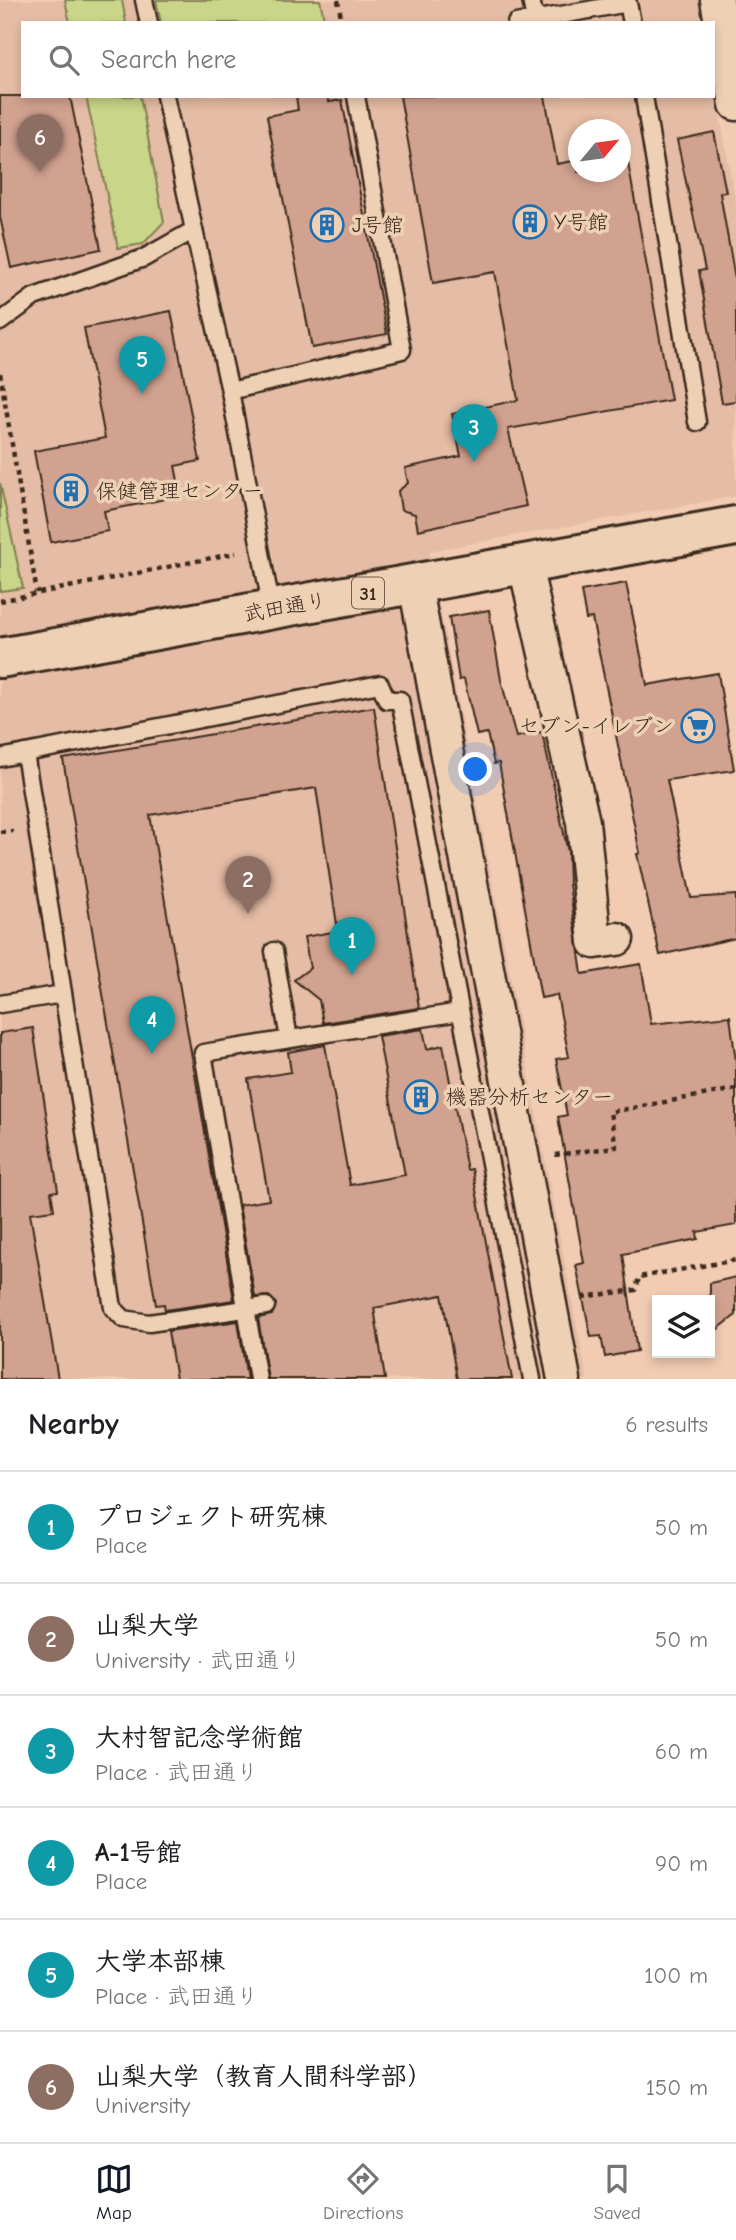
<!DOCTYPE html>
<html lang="en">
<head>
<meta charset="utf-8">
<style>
  :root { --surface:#fff; --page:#f6f6f6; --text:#202124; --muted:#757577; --line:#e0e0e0; --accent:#111827 }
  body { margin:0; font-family:"Comic Neue","Klee One",sans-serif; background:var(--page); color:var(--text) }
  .controls { position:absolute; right:21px; bottom:21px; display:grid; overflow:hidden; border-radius:0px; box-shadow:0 4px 10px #0003 }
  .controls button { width:63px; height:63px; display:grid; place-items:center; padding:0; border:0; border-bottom:2px solid var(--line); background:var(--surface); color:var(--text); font:35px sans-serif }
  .compass { position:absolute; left:568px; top:119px; width:63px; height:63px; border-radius:50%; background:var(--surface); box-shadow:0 4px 10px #0003; rotate:61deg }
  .you { position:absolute; left:476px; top:770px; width:24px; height:24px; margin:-18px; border:5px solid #fff; border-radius:50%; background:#1a73e8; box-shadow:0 0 0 10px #1a73e833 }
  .badge { display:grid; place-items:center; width:46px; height:46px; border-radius:50%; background:var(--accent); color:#fff; font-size:23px; font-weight:700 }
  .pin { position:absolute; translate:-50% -58px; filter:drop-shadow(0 2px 4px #0008) }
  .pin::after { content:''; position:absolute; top:37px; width:24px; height:21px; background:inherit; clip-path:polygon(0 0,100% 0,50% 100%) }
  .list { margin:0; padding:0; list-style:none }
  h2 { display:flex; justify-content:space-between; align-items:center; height:91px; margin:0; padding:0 28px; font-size:30px }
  h2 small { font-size:23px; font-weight:400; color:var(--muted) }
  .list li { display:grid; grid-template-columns:46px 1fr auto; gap:21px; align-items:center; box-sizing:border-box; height:112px; padding:0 28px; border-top:2px solid var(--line) }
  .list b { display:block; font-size:26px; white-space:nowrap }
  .list p { margin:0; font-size:23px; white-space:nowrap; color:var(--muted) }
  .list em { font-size:23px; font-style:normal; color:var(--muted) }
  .icon { flex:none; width:38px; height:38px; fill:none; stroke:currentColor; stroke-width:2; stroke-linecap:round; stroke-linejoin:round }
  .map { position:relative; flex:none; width:736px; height:1379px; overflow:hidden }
  .search { position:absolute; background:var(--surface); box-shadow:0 4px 10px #0003; left:21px; right:21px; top:21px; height:77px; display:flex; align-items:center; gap:18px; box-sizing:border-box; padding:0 24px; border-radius:0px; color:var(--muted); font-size:26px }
  .sheet { height:763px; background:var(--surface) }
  nav { display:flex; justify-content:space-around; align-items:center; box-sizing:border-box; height:98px; border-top:2px solid var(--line); background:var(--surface); font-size:19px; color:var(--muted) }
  nav a { display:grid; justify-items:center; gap:4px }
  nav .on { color:var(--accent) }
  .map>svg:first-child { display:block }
  .built { fill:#e5bca5; fill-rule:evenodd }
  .green { fill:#c9d588; stroke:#828053; stroke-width:2 }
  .building { fill:#d2a290; stroke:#3b2a1e; stroke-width:2 }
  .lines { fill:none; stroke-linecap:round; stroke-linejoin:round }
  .lane-casing { stroke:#3b2a1e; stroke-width:21 }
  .street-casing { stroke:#3b2a1e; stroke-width:37 }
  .primary-casing { stroke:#3b2a1e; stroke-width:44 }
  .path { stroke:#3b2a1e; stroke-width:4.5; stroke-dasharray:5 5; stroke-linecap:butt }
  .lane { stroke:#eed0b4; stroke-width:16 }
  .street { stroke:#eed0b4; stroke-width:32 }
  .primary { stroke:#eed0b4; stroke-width:38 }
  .labels { text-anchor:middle; stroke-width:7; stroke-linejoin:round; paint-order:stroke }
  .shield { fill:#eed0b4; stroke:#715c4b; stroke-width:2 }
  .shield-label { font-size:19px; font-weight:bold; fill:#3b2a1e }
  .poi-label { font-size:21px; fill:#3b2a1e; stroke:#eed0b4; text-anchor:start }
  .street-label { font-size:21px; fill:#3b2a1e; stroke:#eed0b4 }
</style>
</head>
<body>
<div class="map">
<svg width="736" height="1379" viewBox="0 0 736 1379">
  <rect width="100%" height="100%" fill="#f1cbb2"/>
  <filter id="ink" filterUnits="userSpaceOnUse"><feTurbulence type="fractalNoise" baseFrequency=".0143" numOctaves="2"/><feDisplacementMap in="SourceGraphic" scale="14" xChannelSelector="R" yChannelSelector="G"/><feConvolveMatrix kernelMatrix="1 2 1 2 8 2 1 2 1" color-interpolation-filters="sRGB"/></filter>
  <g filter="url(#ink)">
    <path class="built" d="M0 0H699L703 23H23V96H713V79L736 203V496L429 551 587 1379H0ZM578 130H620V172H578Z"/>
    <g class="green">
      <polygon points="65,0 122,0 126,23 70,23"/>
      <polygon points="156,0 320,0 325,23 161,23"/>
      <polygon points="86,96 140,96 164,222 143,244 118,248"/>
      <polygon points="0,483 23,588 0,591"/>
    </g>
    <g class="building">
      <polygon points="0,96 70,96 101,249 11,268 0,217"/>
      <polygon points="296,96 328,96 329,102 342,100 387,334 312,348 267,116 298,110"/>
      <polygon points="400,96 545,96 557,164 578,160 578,172 620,172 620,153 626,152 671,400 508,429 526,506 418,530 415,514 401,510 398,491 408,483 405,468 461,456 452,414 518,400 495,272 433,283"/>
      <polygon points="714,132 726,192 720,193 736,285 736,401 722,403 699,271 705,270 677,140"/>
      <polygon points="171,311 200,461 175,466 181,496 104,511 108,531 51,542 34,451 105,438 84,328"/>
      <polygon points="626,583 647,685 718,673 734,770 667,780 691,898 736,895 736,938 660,955 637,854 640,853 592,618 586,619 581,591"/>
      <polygon points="489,610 501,680 516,737 542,732 568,852 569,884 582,974 641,964 651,1024 730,1016 736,1062 736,1225 697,1232 698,1239 623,1254 637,1351 605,1357 601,1336 591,1337 576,1265 584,1263 558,1117 567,1115 556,1059 569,1057 557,995 541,998 499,763 494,764 487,733 477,735 464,679 459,680 449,617"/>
      <polygon points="374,707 419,1008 323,1023 319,1000 294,980 310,968 304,937 338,931 316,788 150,815 234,1300 165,1310 164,1304 156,1305 63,759"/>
      <polygon points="33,1028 58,1191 51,1192 54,1210 30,1213 58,1379 0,1379 0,1033"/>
      <polygon points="423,1029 427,1049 443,1045 467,1170 472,1169 512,1379 457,1379 442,1295 374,1308 385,1379 268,1379 258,1318 272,1315 276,1304 269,1296 255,1297 239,1205 269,1200 248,1079 291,1072 288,1052 325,1045 350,1185 405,1175 378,1036"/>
      <polygon points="736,1277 736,1315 710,1335 710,1283"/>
      <polygon points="238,1321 247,1379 176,1379 168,1331"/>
    </g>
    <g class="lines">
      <defs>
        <g id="lane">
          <polyline points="144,0 149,23"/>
          <polyline points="531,0 535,19"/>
          <polyline points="516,23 628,3 632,23"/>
          <polyline points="644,96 697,422"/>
          <polyline points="194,230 230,391 272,610"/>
          <polyline points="0,322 34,297 144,258 194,230 165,96"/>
          <polyline points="230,391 402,350 356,96"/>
          <polyline points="25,753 113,1308 124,1319 149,1323 266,1306"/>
          <polyline points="0,758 380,684 387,700 400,700 532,1379"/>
          <polyline points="274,951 289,1039"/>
          <polyline points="0,1004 63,994"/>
          <polyline points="258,1379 203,1053 460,1012"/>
        </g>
        <g id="street">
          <polyline points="717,0 736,104"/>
          <polyline points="525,565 583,822 595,942 617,939"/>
          <polyline points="415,584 564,1379"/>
        </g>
        <polyline id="primary" points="0,658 736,526"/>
      </defs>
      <use href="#lane" class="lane-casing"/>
      <use href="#street" class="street-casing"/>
      <use href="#primary" class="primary-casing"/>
      <g class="path">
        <polyline points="338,0 342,23"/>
        <polyline points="0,373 37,593"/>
        <polyline points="0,601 236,553"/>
        <polyline points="0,832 13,831"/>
        <polyline points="555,1155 616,1147 610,1112 736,1089"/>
        <polyline points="582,1297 636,1290 639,1277 736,1260"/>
      </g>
      <use href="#lane" class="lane"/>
      <use href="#street" class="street"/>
      <use href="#primary" class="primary"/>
    </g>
  </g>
  <defs>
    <symbol id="building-ring" viewBox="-11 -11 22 22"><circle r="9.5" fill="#eed0b4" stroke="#1f6fb2" stroke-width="1.5"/><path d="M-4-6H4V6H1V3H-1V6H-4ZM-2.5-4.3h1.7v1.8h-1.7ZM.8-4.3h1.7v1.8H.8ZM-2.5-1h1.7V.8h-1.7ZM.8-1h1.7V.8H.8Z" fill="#1f6fb2"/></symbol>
    <symbol id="supermarket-ring" viewBox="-11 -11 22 22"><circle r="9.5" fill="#eed0b4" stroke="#1f6fb2" stroke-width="1.5"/><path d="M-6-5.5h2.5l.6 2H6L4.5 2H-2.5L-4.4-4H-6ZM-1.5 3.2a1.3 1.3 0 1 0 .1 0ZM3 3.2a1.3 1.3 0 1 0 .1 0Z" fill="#1f6fb2"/></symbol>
  </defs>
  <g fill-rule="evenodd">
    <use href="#building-ring" x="511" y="203" width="38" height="38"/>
    <use href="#building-ring" x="308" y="206" width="38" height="38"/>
    <use href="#building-ring" x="52" y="472" width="38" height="38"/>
    <use href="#supermarket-ring" x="679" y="707" width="38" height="38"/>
    <use href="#building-ring" x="402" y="1078" width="38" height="38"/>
  </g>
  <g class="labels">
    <rect class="shield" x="352" y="577.5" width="32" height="31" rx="5"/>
    <g class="shield-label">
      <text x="368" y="600">31</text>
    </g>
    <g class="poi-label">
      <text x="554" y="229">Y号館</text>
      <text x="352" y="232">J号館</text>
      <text x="96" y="498">保健管理センター</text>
      <text x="674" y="733" text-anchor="end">セブン-イレブン</text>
      <text x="446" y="1104">機器分析センター</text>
    </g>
    <g class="street-label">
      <text transform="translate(285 607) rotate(-10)" y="7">武田通り</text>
    </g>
  </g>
</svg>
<div class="controls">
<button><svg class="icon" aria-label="layers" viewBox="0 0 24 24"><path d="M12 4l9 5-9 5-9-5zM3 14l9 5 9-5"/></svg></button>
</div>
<svg class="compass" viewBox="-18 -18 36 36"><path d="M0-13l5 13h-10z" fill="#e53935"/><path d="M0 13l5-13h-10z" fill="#757577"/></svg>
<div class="you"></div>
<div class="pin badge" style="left:352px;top:975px;background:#0f9aa8">1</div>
<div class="pin badge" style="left:248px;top:914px;background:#8d6e63">2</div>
<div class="pin badge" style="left:474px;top:462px;background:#0f9aa8">3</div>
<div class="pin badge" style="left:152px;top:1054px;background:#0f9aa8">4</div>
<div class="pin badge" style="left:142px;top:394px;background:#0f9aa8">5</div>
<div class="pin badge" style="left:40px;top:172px;background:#8d6e63">6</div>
<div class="search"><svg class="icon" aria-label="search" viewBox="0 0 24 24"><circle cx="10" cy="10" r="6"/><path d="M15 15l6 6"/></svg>Search here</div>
</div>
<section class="sheet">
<h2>Nearby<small>6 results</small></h2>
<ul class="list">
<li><span class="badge" style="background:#0f9aa8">1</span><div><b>プロジェクト研究棟</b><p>Place</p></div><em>50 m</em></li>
<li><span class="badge" style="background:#8d6e63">2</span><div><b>山梨大学</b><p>University · 武田通り</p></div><em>50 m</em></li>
<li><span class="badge" style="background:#0f9aa8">3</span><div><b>大村智記念学術館</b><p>Place · 武田通り</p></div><em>60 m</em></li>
<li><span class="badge" style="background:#0f9aa8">4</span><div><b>A-1号館</b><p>Place</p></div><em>90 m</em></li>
<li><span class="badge" style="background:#0f9aa8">5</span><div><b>大学本部棟</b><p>Place · 武田通り</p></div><em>100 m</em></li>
<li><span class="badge" style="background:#8d6e63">6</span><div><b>山梨大学（教育人間科学部）</b><p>University</p></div><em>150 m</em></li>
</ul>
</section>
<nav>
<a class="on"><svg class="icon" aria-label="map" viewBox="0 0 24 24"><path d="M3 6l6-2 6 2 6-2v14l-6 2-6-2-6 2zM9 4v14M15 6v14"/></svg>Map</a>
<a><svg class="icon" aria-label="directions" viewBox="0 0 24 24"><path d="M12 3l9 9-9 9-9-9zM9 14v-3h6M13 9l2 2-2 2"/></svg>Directions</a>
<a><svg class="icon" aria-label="saved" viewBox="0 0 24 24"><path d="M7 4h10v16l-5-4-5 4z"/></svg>Saved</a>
</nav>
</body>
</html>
